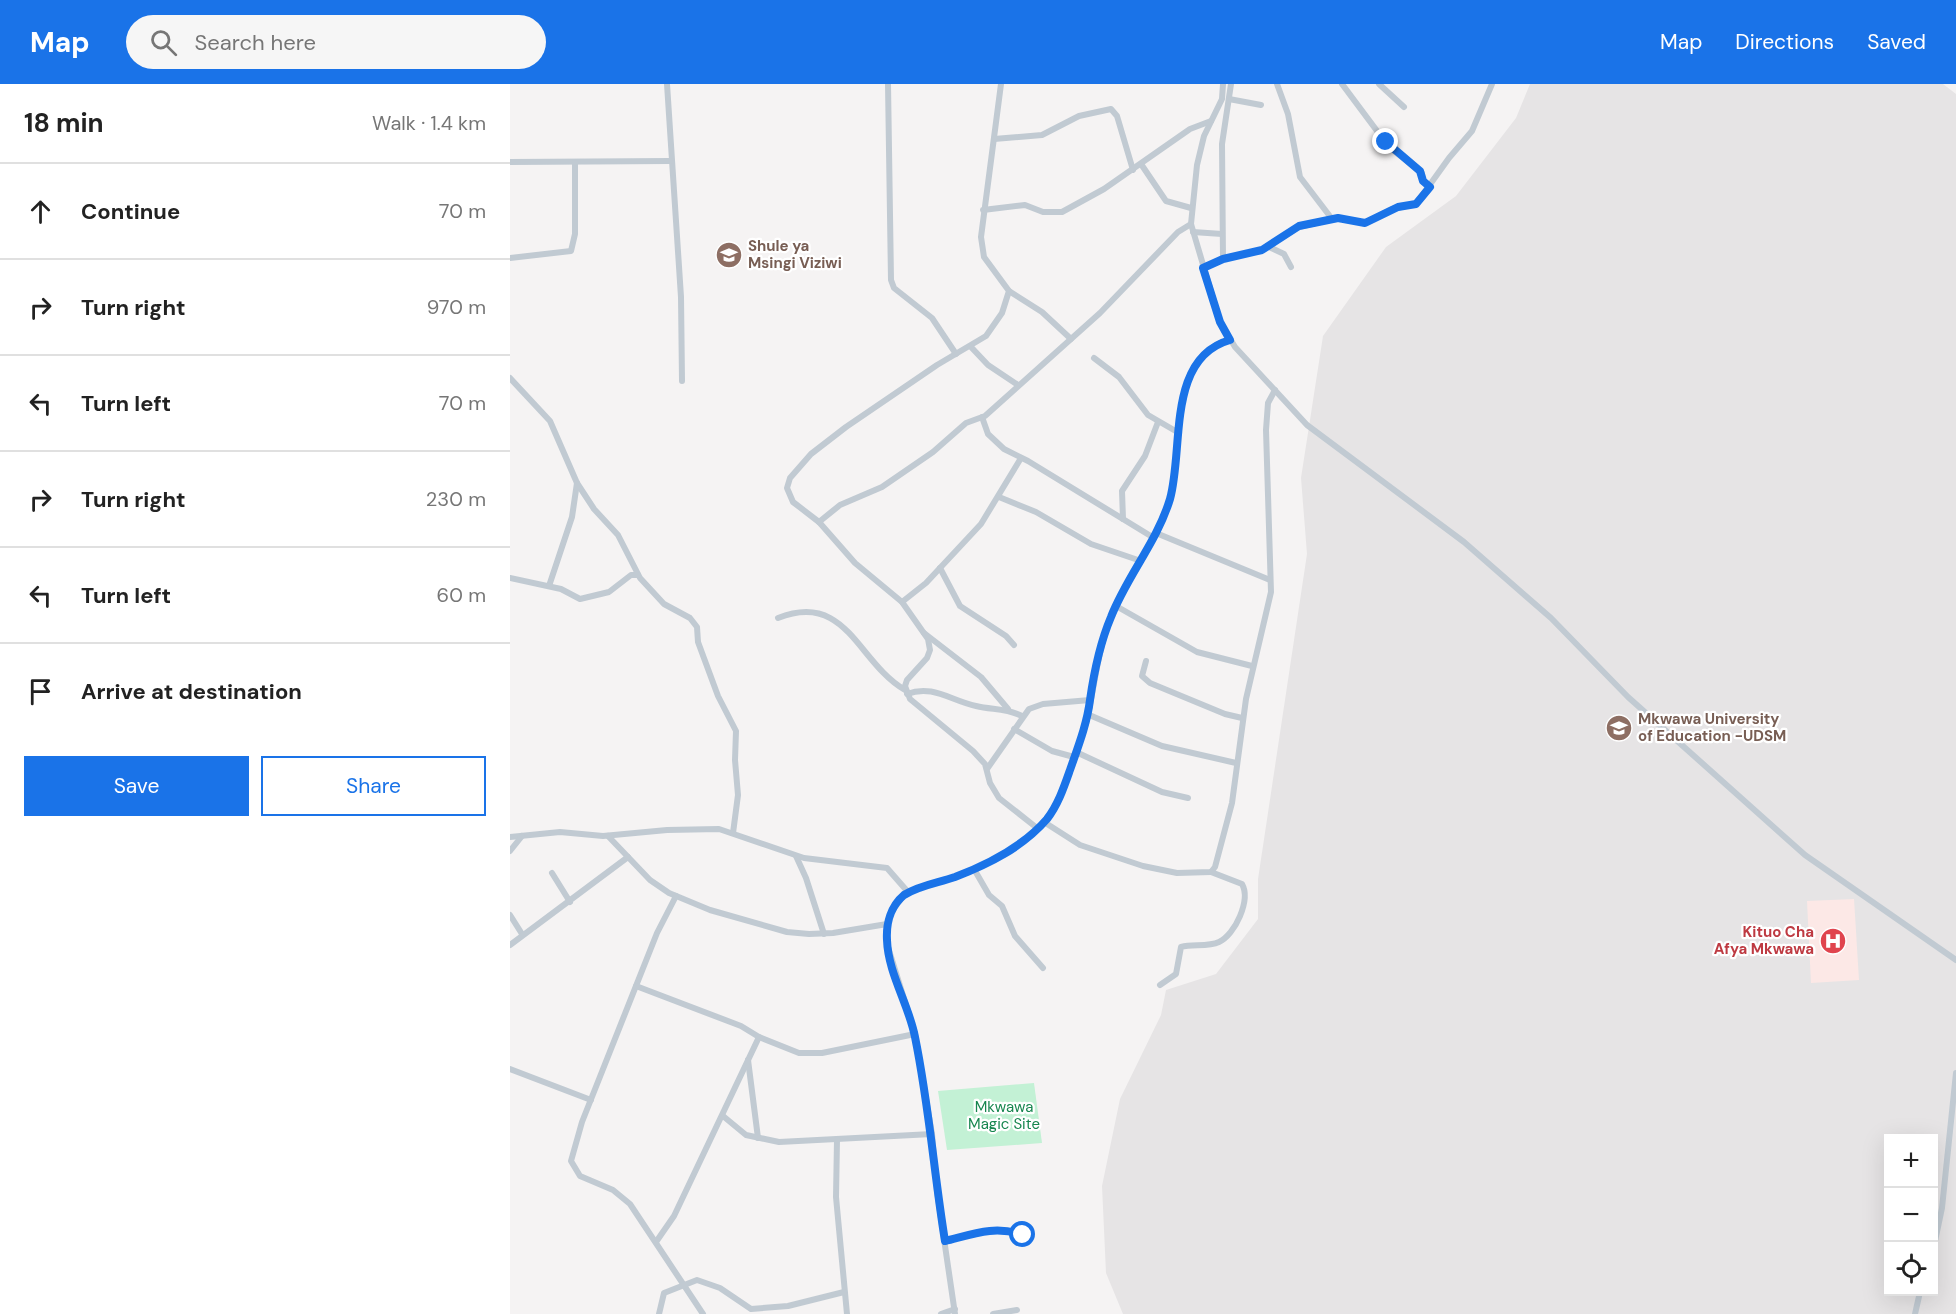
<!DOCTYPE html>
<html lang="en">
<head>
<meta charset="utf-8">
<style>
  :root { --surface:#fff; --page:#f6f6f6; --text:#222; --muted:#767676; --line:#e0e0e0; --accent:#1a73e8 }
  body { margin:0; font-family:"DM Sans",sans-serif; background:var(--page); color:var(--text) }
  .controls { position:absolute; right:18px; bottom:18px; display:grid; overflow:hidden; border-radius:0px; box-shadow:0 6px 24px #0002 }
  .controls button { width:54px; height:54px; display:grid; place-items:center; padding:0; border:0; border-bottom:2px solid var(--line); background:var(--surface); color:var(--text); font:30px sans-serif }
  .stop { position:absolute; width:18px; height:18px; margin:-14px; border:4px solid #1a73e8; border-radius:50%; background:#fff }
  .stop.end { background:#1a73e8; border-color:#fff; box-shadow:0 2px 6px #0008 }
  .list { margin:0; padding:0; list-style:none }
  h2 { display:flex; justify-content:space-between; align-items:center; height:78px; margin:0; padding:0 24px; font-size:26px }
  h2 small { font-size:20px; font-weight:400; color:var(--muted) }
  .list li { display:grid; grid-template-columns:39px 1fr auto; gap:18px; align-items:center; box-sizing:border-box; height:96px; padding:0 24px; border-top:2px solid var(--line) }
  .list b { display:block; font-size:22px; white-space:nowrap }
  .list em { font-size:20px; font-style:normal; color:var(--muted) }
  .actions { display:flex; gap:12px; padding:18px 24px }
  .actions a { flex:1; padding:14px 0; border:2px solid var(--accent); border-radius:0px; text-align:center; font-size:21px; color:var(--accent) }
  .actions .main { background:var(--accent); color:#fff }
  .icon { flex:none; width:33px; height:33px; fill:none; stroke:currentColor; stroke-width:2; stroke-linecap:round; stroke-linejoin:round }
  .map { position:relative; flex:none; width:1446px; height:1230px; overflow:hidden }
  header { display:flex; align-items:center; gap:36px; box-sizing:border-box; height:84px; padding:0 30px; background:var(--accent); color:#fff }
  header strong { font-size:28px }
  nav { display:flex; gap:33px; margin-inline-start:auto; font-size:21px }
  .search { width:420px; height:54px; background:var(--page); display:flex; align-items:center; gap:15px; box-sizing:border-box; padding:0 21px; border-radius:33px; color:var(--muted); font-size:22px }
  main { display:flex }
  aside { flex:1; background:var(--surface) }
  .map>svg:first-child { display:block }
  .education { fill:#e6e4e5; fill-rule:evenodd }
  .medical { fill:#fce8e6 }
  .green { fill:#c3f1d5 }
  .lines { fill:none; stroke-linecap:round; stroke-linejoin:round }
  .street { stroke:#c1cad2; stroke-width:6 }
  .route { stroke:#1a73e8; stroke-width:8 }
  .labels { text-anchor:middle; stroke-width:4.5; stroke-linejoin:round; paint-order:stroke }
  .education-label { font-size:15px; font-weight:bold; fill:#785e54; stroke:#fff; text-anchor:start }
  .health-label { font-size:15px; font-weight:bold; fill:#be3a42; stroke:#fff; text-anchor:end }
  .park-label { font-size:15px; fill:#17864f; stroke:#fff }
</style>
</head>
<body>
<header>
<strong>Map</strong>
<div class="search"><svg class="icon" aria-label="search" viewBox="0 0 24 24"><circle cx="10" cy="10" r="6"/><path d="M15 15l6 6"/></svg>Search here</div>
<nav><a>Map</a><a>Directions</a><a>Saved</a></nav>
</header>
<main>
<aside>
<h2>18 min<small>Walk · 1.4 km</small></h2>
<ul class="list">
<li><svg class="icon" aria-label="ahead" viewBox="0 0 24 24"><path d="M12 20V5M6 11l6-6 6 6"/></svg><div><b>Continue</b></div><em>70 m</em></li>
<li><svg class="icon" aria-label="right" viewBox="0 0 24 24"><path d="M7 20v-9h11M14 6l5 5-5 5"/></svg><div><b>Turn right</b></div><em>970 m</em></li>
<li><svg class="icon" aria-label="left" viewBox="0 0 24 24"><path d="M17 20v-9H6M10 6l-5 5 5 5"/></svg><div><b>Turn left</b></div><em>70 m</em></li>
<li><svg class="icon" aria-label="right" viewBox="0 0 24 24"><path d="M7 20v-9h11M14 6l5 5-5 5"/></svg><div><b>Turn right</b></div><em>230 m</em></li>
<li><svg class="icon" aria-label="left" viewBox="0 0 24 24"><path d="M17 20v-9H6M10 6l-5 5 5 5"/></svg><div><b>Turn left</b></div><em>60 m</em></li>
<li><svg class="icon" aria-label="arrive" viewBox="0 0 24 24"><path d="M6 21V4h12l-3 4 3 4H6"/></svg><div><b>Arrive at destination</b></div></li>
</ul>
<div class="actions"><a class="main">Save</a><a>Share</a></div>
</aside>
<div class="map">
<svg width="1446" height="1230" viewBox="0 0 1446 1230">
  <rect width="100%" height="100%" fill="#f5f3f3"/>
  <path class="education" d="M1020 0H1433L1446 10V1230H613L596 1189 592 1102 610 1015 651 931 656 906 706 890 748 835V795L797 470 791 394 813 252 876 163 946 112 1006 34ZM1378 1054H1424V1208H1378Z"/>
  <polygon class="medical" points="1344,815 1349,896 1301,899 1297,817"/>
  <polygon class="green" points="524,999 532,1059 437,1066 428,1007"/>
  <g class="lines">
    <g class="street">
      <polyline points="157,0 171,213 172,297"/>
      <polyline points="378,0 381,196 384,204 422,234 446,270"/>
      <polyline points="491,0 471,153 474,173 499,207 492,229 476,252 427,281 336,343 301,370 280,394 277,404 283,418 309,438 345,479 392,518 418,555 420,566 417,574 397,596 395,602 400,615 463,667 475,680 480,699 489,714 527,744"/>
      <polyline points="713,0 712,15 694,52 687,81 681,140 710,238 725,263 797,341 954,458 1041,534 1118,613 1295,771 1446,876"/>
      <polyline points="767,0 778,30 790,93 822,135"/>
      <polyline points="832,0 879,63 912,89 913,97 920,103"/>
      <polyline points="869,0 894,23"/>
      <polyline points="719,15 751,21"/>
      <polyline points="484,55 532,51 569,32 601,25 607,32 623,86"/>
      <polyline points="0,78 160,77"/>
      <polyline points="631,80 656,117 681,124"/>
      <polyline points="473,126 515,121 533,128 552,128 594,105 680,45 701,37"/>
      <polyline points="683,148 712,150"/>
      <polyline points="757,162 774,170 781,183"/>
      <polyline points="0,174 61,167 65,150 65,79"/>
      <polyline points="713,175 712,60 721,0"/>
      <polyline points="693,184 713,175 751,166 789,143 828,134 855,139 882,125 906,120 939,74 962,47 982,0"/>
      <polyline points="499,207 532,228 561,255"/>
      <polyline points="461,263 478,281 508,301"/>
      <polyline points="584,274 609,293 638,331 669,349"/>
      <polyline points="0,294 40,337 67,399 84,425 108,451 130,494 154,520 180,534 187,543 188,558 208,612 226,647 225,676 228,711 223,749"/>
      <polyline points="472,333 478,350 494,365 518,377 644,454"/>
      <polyline points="489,413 526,428 581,460 631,477"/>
      <polyline points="613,435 612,407 635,372 648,338"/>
      <polyline points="309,438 330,421 372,403 423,368 456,339 475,332 590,229 668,148 681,140"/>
      <polyline points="646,449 760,496"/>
      <polyline points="430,484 450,522 496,552 504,561"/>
      <polyline points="0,494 51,505 70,515 99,508 121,491 128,491"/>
      <polyline points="39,502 62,433 67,399"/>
      <polyline points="392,518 416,499 471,440 511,374"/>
      <polyline points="606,522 687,568 742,582"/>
      <path d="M268 534C337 507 347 578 395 606"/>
      <polyline points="414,549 471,593 498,625"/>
      <polyline points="636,577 632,592 640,599 715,630 732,634"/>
      <path d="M397 610C423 600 441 617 466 622 483 626 496 624 512 632"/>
      <polyline points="577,630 652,662 726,679"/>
      <polyline points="504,645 542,667 564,673"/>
      <polyline points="566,668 652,708 678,714"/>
      <polyline points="477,685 519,625 533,620 580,616"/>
      <polyline points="534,738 570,761 633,782 667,789 701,788 705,783 722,719 736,615 761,508 756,346 758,319 765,306"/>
      <polyline points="98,752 140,796 159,809 200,826 277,848 299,850 323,849 377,840"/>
      <polyline points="0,753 50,748 93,752 157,746 209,745 294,774 377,784 398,808"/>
      <polyline points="0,767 12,752"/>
      <polyline points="286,772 296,794 314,850"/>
      <polyline points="464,785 479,811 492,822 505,852 533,884"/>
      <polyline points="42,789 60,818"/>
      <polyline points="166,812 147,849 72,1038 61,1077 70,1092 103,1106 120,1120 193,1230"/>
      <polyline points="0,831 12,850"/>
      <polyline points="0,861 118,773"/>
      <path d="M650 901 666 890 671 863C683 860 698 863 709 858 725 851 741 816 732 800L701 788"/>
      <polyline points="126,902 231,942 249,953 289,969 312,969 405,950"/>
      <polyline points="238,976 248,1054"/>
      <polyline points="0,985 81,1016"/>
      <polyline points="213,1032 236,1051 269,1058 422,1050"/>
      <polyline points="327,1056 326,1113 337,1230"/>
      <path d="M435 1157C463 1150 485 1141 513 1151"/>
      <polyline points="146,1158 164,1132 249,953"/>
      <polyline points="1424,1162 1432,1124 1446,989"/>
      <polyline points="149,1230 154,1209 187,1196 210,1204 241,1225 278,1222 334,1208"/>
      <polyline points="431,1230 445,1225"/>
      <path d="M445 1230 427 1107 422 1050 405 950 377 860V840L382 827 394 811C410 801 428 799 445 793 479 780 513 763 537 735 548 721 554 703 560 686 565 670 571 655 576 639 585 603 587 567 601 533 617 492 647 458 660 415 674 365 656 274 719 256"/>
      <polyline points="483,1230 507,1226"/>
      <polyline points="1405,1230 1410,1208"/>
    </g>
  </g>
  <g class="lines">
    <path class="route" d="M513 1151C485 1141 463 1150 435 1157 424 1089 419 1021 405 953 399 921 378 889 377 856 376 839 381 822 394 811 410 801 428 799 445 793 479 780 513 763 537 735 548 721 554 703 560 686 568 663 577 640 580 616 584 588 590 559 601 533 617 492 647 458 660 415 674 365 656 274 720 256L710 238 693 184 713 175 752 166 789 142 828 134 855 139 888 123 906 120 920 103 913 97 910 87 876 58"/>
  </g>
  <defs>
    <symbol id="school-disc" viewBox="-11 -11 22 22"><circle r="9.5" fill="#8d6e63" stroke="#fff"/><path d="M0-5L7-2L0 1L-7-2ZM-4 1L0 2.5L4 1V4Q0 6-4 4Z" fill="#fff"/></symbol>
    <symbol id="university-disc" viewBox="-11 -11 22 22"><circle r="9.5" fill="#8d6e63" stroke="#fff"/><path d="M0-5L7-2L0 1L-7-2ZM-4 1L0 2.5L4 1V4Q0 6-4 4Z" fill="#fff"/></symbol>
    <symbol id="hospital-disc" viewBox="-11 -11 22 22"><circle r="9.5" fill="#e0444e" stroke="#fff"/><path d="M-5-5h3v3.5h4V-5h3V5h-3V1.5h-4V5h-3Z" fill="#fff"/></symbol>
  </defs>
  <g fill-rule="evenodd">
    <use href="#school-disc" x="204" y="156" width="30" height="30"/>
    <use href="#university-disc" x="1094" y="629" width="30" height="30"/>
    <use href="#hospital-disc" x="1308" y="842" width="30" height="30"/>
  </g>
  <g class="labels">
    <g class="education-label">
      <text x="238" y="167">Shule ya<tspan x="238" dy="17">Msingi Viziwi</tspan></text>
      <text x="1128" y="640">Mkwawa University<tspan x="1128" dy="17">of Education -UDSM</tspan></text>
    </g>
    <g class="health-label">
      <text x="1304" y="853">Kituo Cha<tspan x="1304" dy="17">Afya Mkwawa</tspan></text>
    </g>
    <g class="park-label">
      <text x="494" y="1028">Mkwawa<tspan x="494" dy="17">Magic Site</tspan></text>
    </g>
  </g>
</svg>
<div class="controls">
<button>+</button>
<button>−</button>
<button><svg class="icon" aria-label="locate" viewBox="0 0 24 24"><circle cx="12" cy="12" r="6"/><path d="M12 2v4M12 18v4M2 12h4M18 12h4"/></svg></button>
</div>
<div class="stop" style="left:513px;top:1151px"></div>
<div class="stop end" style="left:876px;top:58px"></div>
</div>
</main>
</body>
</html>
